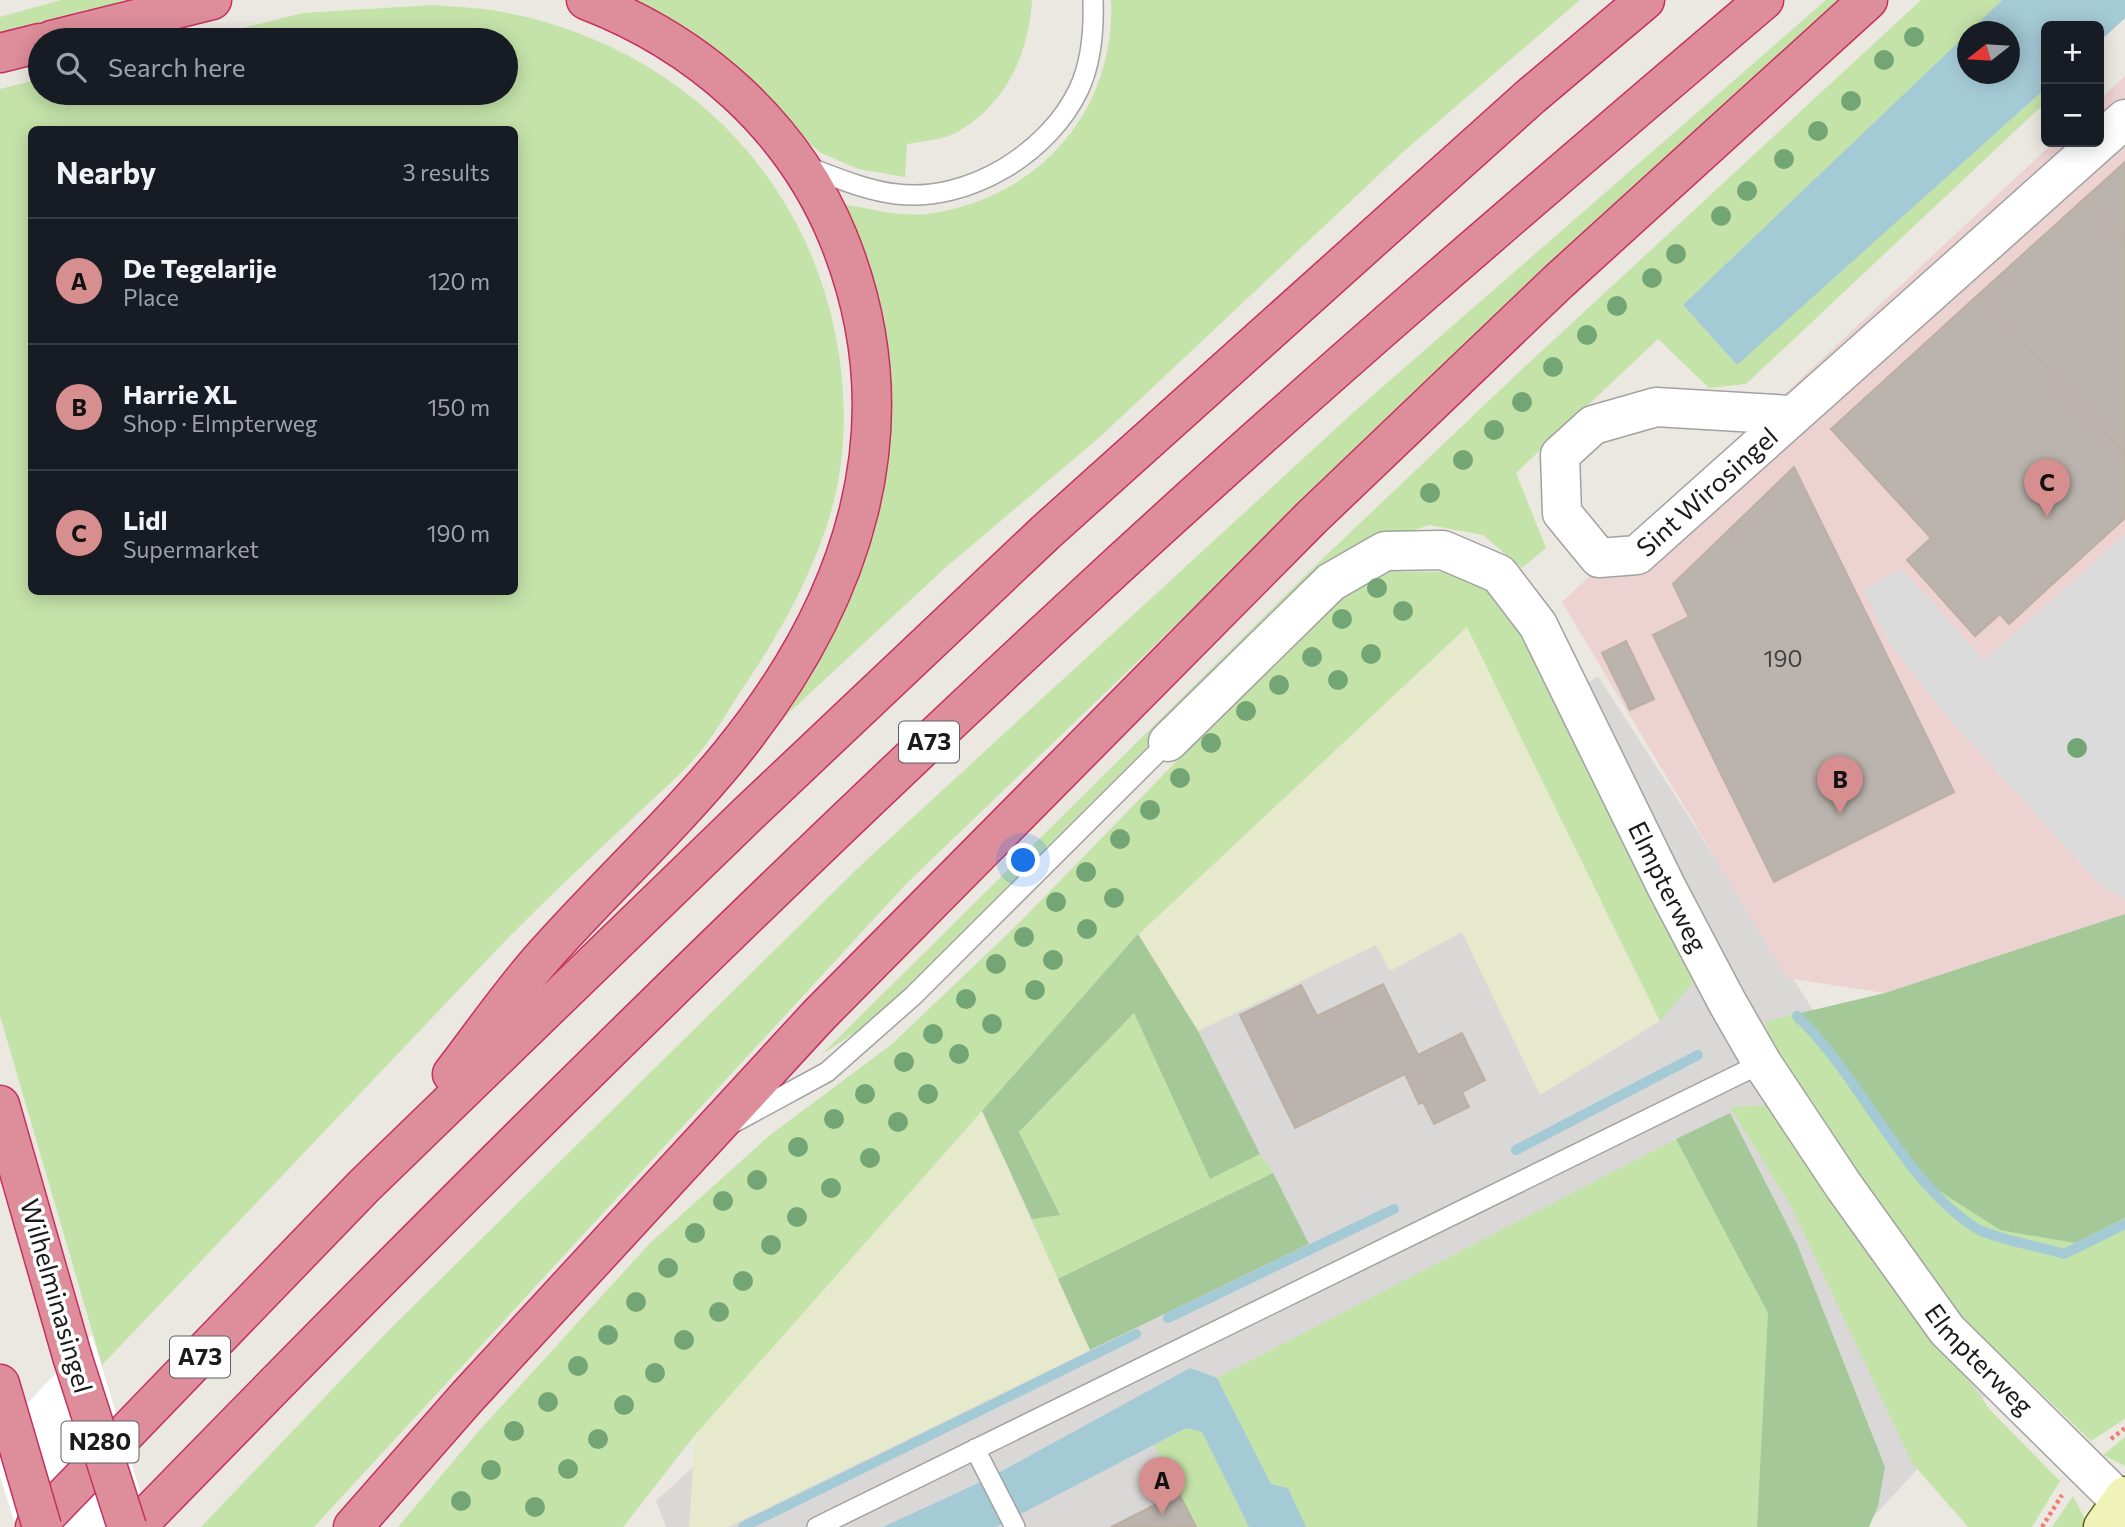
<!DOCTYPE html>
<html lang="en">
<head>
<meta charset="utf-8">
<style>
  :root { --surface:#171b24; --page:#20242c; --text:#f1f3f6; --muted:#9ea1a6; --line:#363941; --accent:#d68e8e }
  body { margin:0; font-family:Commissioner,sans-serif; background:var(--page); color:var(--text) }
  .controls { position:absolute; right:21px; top:21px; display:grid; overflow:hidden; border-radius:10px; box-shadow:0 4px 18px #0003 }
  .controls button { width:63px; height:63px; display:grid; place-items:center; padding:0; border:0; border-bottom:2px solid var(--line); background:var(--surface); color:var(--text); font:35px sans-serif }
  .compass { position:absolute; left:1957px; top:21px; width:63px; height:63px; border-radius:50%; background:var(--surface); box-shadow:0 4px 18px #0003; rotate:253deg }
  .you { position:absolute; left:1024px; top:861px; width:24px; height:24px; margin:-18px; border:5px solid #fff; border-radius:50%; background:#1a73e8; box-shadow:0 0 0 10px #1a73e833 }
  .badge { display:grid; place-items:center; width:46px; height:46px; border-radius:50%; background:var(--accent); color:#111; font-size:23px; font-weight:700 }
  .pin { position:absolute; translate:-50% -58px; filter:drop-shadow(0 2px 4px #0008) }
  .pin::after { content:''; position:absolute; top:37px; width:24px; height:21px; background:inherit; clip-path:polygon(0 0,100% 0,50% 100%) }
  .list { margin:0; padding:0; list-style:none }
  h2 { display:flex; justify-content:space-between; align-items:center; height:91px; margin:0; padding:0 28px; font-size:30px }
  h2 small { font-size:23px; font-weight:400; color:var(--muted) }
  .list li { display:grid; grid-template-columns:46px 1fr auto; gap:21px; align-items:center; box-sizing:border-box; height:126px; padding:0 28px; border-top:2px solid var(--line) }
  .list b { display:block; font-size:26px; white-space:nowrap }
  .list p { margin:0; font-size:23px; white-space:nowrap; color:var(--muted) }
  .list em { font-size:23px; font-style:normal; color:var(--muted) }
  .icon { flex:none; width:38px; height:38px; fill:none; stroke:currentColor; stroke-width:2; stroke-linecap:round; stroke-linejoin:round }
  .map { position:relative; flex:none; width:2125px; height:1527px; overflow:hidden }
  .search { position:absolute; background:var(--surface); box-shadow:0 4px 18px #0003; left:28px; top:28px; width:490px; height:77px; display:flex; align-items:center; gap:18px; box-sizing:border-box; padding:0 24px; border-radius:38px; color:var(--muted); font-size:26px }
  .panel { position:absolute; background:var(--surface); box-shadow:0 4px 18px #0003; left:28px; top:126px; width:490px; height:469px; border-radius:10px }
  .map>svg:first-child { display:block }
  .residential { fill:#d9d8d7 }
  .commercial { fill:#ecd2d0 }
  .farmland { fill:#e7e9cd }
  .grass { fill:#c4e3a9; fill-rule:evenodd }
  .forest { fill:#a5c898 }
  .parking { fill:#dbdbdb }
  .water { fill:#a4cad6 }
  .pier { fill:#fff }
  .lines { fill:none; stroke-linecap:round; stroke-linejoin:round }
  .stream { stroke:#a4cad6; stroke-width:10 }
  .building { fill:#bbb4ae; stroke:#bcafa4; stroke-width:2 }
  .lane-casing { stroke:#a2a2a2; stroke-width:22 }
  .street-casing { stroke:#a2a2a2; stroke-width:41 }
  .secondary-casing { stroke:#5b660d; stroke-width:41 }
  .highway-casing { stroke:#c63161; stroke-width:41 }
  .path { stroke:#ee7f6f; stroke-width:4.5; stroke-dasharray:3.5 3.5; stroke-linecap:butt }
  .lane { stroke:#fff; stroke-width:19 }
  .street { stroke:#fff; stroke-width:38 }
  .secondary { stroke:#eff3b7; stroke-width:38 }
  .highway { stroke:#de8d9a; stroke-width:38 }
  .highway-bridge-casing { stroke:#c63161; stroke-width:41; stroke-linecap:butt }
  .highway-bridge { stroke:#de8d9a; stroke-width:38 }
  .tree { fill:#74a575 }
  .labels { text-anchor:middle; stroke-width:7; stroke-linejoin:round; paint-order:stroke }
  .number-label { font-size:23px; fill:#434140 }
  .shield { fill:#fff; stroke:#5f5f5f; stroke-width:2 }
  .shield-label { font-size:24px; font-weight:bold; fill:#1b1b1b }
  .street-label { font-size:26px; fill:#1b1b1b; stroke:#fff }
</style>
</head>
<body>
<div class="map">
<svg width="2125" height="1527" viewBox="0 0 2125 1527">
  <rect width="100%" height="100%" fill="#ebe8e1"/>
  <polygon class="residential" points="1598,676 2030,1347 1864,1527 666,1527 656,1501 1404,813"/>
  <polygon class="commercial" points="2125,76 2125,914 1885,993 1787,978 1562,602 2054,142 2099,142 2099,100"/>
  <g class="farmland">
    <polygon points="1467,627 1660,1021 1540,1095 1462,932 1390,971 1376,945 1198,1031 1138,934"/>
    <polygon points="982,1111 1090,1350 728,1527 689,1527 695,1435"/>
  </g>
  <g class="grass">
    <polygon points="61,0 141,0 0,38 0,17"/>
    <path d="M632 0H1032C1029 52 1007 103 959 131 945 140 923 141 907 144L905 177 858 169 821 153Z"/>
    <path d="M1111 0H1580L1403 152 1101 436 945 568 753 746 878 508 841 204C868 208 898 217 926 214 1037 200 1116 112 1111 0Z"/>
    <polygon points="1826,0 1839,0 1400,410 907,883 314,1527 201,1527 387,1332 860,866 1356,410"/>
    <polygon points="1921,0 2002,0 1883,117 1683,305 1736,364 2046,88 2046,102 1746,384 1709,388 1658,339 1516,473 1546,548 1522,568 1483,535 1429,525 1340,555 871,1022 821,1055 1315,566 1518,373"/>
    <path d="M433 5C458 7 484 8 508 13 619 35 721 100 781 197 841 291 863 424 825 531 805 588 776 640 742 689 727 712 713 738 694 759 676 780 653 798 633 818 583 865 532 912 485 962 357 1097 230 1231 102 1365L0 1016V89L40 79V93H506V40H194L303 13ZM32 130H514V592H32Z"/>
    <polygon points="1389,571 1443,572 1491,589 1526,632 1696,979 1660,1021 1467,627 1138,935 695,1435 623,1527 398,1527 477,1433 650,1243 770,1135 892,1044 1019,923 1339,594"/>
    <polygon points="1134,1013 1210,1178 1260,1154 1273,1173 1058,1279 1032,1219 1060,1214 1019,1132"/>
    <polygon points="1792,1015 1797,1023 1815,1031 1837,1061 2075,1243 2125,1218 2125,1419 2091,1441 2022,1375 1967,1328 1778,1065 1765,1022"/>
    <polygon points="1773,1105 1912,1307 1992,1412 2060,1481 2032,1527 1968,1527 1912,1463 1791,1206 1730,1107"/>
    <polygon points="1676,1139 1768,1313 1757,1527 1306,1527 1288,1489 1271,1484 1217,1378"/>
    <polygon points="1186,1428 1202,1432 1249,1527 1196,1527 1154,1445"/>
    <polygon points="2125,1437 2125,1466 2103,1455"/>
    <polygon points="2073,1496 2086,1521 2085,1527 2052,1527"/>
  </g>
  <g class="forest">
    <polygon points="2125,914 2125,1218 2075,1243 2000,1230 1921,1179 1874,1117 1815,1031 1796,1023 1792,1015 1885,993"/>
    <polygon points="1138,934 1198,1031 1260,1154 1210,1179 1134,1013 1019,1132 1060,1215 1032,1219 982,1111"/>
    <polygon points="1730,1113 1797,1244 1885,1467 1878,1506 1869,1527 1757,1527 1768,1313 1676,1139"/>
    <polygon points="1273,1173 1309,1244 1090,1350 1058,1279"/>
  </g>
  <polygon class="parking" points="2125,535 2125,899 2100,885 1943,712 1889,643 1863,590 1902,569 1984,660"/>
  <g class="water">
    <polygon points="2002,0 2125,0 2125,18 2099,42 2099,26 2046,26 2046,88 1737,365 1683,305 1967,34 1968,74 2010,74 2010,32 1970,31"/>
    <polygon points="1190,1368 1217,1378 1271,1484 1288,1488 1306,1527 1249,1527 1202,1432 1186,1428 996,1527 883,1527 989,1478"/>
  </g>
  <polygon class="pier" points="92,1335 151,1527 16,1527 0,1476 0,1432"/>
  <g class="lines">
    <g class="stream">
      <path d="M1797 1016C1862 1078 1902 1181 1976 1228 1994 1239 2042 1247 2064 1254L2125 1224"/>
      <polyline points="1516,1150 1698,1055"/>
      <polyline points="1168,1318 1394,1209"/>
      <polyline points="743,1527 1136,1334"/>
    </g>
  </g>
  <g class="building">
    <polygon points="2125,162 2125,242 2085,198"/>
    <polygon points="2085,198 2125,242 2125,454 1979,294"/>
    <polygon points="1979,294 2125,454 2125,518 2009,624 2000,614 1975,636 1907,560 1931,538 1831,429"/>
    <polygon points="1794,467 1954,792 1774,882 1653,635 1689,617 1673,584"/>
    <polygon points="1626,641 1654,699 1630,710 1602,653"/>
    <polygon points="1383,984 1418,1055 1462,1033 1485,1080 1462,1092 1469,1107 1434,1124 1423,1102 1419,1104 1405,1074 1295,1128 1240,1015 1301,985 1317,1016"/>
    <polygon points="1172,1480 1196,1527 1111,1527 1159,1503 1152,1490"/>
  </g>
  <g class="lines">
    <defs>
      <g id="lane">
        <path d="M805 166C835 177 864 190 896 194 968 203 1049 153 1079 89 1092 61 1094 30 1093 0"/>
        <polyline points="735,1122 827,1072 913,996 1168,742"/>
        <polyline points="975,1449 1015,1527"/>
        <polyline points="817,1527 1762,1063"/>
      </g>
      <g id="street">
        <path id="s1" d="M1791 415 1656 407 1593 425 1560 455 1562 513 1599 558 1637 555 2125 119"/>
        <path id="s2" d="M1168 742 1331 582 1385 551 1443 550 1499 574 1538 625 1667 888 1727 1002 1762 1063 1843 1185 1947 1330 2119 1500"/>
      </g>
      <polyline id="secondary" points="2103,1527 2125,1496"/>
      <g id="highway">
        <polyline points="52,40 212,0"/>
        <polyline points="0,53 40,43"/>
        <path d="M452 1074C482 1035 510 994 543 957 604 888 672 826 730 755 853 604 915 426 838 237 792 125 698 43 586 0"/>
        <polyline points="0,1105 72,1356"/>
        <polyline points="0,1384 15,1435"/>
        <polyline points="35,1527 364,1186 749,813 1046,532 1530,97 1645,0"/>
        <path d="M136 1527C446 1208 762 894 1089 592 1308 389 1536 194 1764 0"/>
        <polyline points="353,1527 468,1396 819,1015 1311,518 1559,281 1868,0"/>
      </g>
    </defs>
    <use href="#lane" class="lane-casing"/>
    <use href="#street" class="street-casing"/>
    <use href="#secondary" class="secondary-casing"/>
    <use href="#highway" class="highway-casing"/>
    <g class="path">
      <polyline points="2111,1439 2125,1428"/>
      <polyline points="2042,1527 2062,1495"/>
    </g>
    <use href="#lane" class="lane"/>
    <use href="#street" class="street"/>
    <use href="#secondary" class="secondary"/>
    <use href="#highway" class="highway"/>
    <defs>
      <g id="highway-bridge">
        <polyline points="72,1356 127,1527"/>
        <polyline points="15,1435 42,1527"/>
      </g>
    </defs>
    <use href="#highway-bridge" class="highway-bridge-casing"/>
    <use href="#highway-bridge" class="highway-bridge"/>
  </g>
  <g class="tree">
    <circle cx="1914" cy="37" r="10"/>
    <circle cx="1884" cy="60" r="10"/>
    <circle cx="1851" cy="101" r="10"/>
    <circle cx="1818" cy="131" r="10"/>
    <circle cx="1784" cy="159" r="10"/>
    <circle cx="1747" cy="191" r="10"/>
    <circle cx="1721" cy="216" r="10"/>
    <circle cx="1676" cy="254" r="10"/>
    <circle cx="1652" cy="278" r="10"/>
    <circle cx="1617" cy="306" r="10"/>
    <circle cx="1587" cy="335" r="10"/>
    <circle cx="1553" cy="367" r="10"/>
    <circle cx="1522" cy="402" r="10"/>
    <circle cx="1494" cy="430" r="10"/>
    <circle cx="1463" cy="460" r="10"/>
    <circle cx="1430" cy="493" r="10"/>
    <circle cx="1377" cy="588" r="10"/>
    <circle cx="1403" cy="611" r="10"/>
    <circle cx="1342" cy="619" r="10"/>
    <circle cx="1371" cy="654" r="10"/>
    <circle cx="1312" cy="657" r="10"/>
    <circle cx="1338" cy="680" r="10"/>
    <circle cx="1279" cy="685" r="10"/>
    <circle cx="1246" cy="711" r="10"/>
    <circle cx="1211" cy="743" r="10"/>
    <circle cx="2077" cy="748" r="10"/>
    <circle cx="1180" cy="778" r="10"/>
    <circle cx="1150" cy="810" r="10"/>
    <circle cx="1120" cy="839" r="10"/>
    <circle cx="1086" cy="872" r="10"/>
    <circle cx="1114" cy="898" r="10"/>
    <circle cx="1056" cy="902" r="10"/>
    <circle cx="1087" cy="929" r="10"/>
    <circle cx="1024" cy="937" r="10"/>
    <circle cx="1053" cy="960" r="10"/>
    <circle cx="996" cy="964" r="10"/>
    <circle cx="1035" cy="990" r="10"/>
    <circle cx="966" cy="999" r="10"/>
    <circle cx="992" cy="1024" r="10"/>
    <circle cx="933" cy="1034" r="10"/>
    <circle cx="959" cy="1054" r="10"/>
    <circle cx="904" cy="1062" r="10"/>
    <circle cx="865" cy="1094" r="10"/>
    <circle cx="928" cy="1094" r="10"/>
    <circle cx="834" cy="1119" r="10"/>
    <circle cx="898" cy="1122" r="10"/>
    <circle cx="798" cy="1147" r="10"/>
    <circle cx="870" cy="1158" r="10"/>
    <circle cx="757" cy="1180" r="10"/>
    <circle cx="831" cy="1188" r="10"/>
    <circle cx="723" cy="1201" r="10"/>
    <circle cx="797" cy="1217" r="10"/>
    <circle cx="695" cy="1233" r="10"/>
    <circle cx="771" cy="1245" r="10"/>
    <circle cx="668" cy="1268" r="10"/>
    <circle cx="743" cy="1281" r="10"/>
    <circle cx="636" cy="1302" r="10"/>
    <circle cx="719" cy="1312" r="10"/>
    <circle cx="608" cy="1335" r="10"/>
    <circle cx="684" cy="1340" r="10"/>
    <circle cx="578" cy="1366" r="10"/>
    <circle cx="655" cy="1373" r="10"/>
    <circle cx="548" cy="1402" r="10"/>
    <circle cx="624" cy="1405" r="10"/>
    <circle cx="514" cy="1431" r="10"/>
    <circle cx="598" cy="1439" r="10"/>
    <circle cx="568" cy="1469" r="10"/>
    <circle cx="491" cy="1470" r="10"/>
    <circle cx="461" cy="1501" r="10"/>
    <circle cx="535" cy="1507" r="10"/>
  </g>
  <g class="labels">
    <g class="number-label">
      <text x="1783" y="667">190</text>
    </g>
    <g class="shield">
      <rect x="899" y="721.5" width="60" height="41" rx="5"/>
      <rect x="170" y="1336.5" width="60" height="41" rx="5"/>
      <rect x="61.5" y="1421.5" width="77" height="41" rx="5"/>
    </g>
    <g class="shield-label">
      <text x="929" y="750">A73</text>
      <text x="200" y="1365">A73</text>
      <text x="100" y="1450">N280</text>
    </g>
    <g class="street-label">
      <text dy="9" stroke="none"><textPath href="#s1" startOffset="494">Sint Wirosingel</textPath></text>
      <text dy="9" stroke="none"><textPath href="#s2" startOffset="766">Elmpterweg</textPath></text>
      <text transform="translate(56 1296) rotate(74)" y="9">Wilhelminasingel</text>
      <text dy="9" stroke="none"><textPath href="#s2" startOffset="1334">Elmpterweg</textPath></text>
    </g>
  </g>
</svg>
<div class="controls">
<button>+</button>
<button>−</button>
</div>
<svg class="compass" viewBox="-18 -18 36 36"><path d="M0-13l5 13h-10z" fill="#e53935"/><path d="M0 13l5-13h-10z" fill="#9ea1a6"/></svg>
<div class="you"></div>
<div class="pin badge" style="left:1162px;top:1515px">A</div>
<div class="pin badge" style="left:1840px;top:814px">B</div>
<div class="pin badge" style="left:2047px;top:517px">C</div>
<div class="search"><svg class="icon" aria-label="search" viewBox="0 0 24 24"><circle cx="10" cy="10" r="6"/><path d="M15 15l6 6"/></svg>Search here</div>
<section class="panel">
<h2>Nearby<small>3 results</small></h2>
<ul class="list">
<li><span class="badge">A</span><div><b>De Tegelarije</b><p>Place</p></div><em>120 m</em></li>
<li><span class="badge">B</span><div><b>Harrie XL</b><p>Shop · Elmpterweg</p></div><em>150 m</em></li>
<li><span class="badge">C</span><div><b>Lidl</b><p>Supermarket</p></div><em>190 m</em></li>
</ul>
</section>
</div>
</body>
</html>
